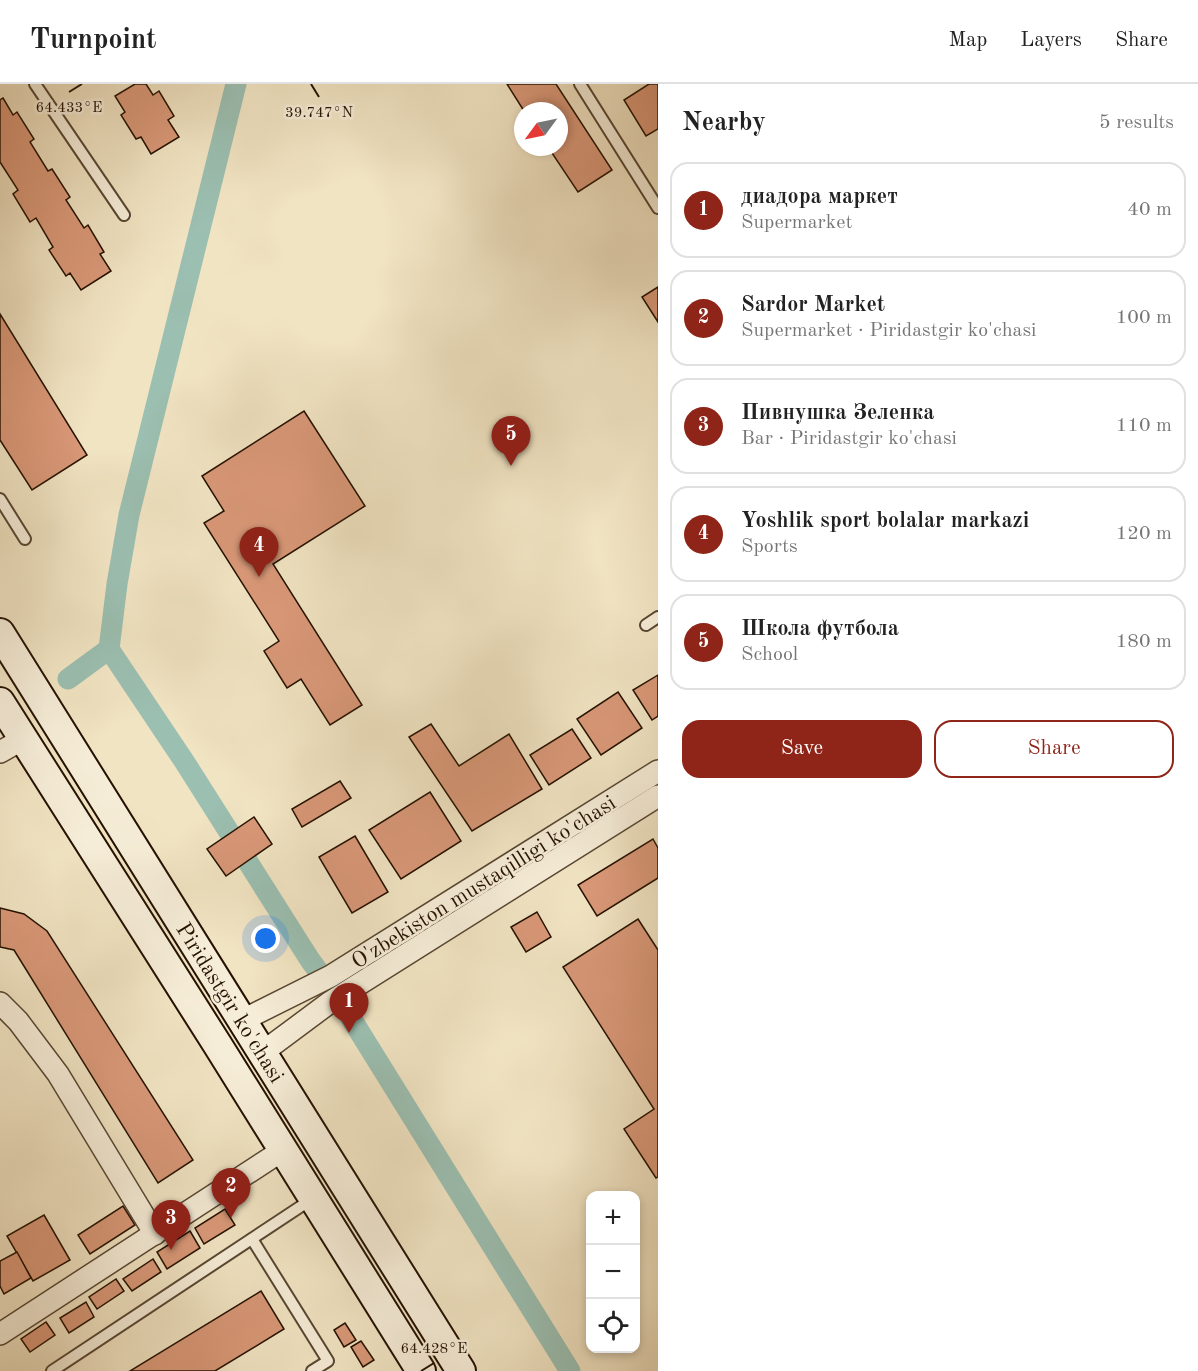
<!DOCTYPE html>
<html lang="en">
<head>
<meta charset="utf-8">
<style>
  :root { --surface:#fff; --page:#f6f6f6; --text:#222; --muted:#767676; --line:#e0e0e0; --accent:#8f2418 }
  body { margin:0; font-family:"Old Standard TT",serif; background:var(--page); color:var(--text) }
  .controls { position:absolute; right:18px; bottom:18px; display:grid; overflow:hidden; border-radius:12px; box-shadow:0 3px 9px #0003 }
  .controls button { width:54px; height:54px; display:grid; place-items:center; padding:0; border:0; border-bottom:2px solid var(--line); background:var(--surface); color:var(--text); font:30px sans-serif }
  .compass { position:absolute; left:514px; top:18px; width:54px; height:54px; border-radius:50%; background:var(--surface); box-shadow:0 3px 9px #0003; rotate:237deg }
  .you { position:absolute; left:266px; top:855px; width:21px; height:21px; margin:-15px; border:4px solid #fff; border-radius:50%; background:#1a73e8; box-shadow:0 0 0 9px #1a73e833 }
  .badge { display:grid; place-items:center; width:39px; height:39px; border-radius:50%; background:var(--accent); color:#fff; font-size:20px; font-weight:700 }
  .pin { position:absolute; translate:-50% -50px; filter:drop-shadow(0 2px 3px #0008) }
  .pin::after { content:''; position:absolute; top:32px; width:21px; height:18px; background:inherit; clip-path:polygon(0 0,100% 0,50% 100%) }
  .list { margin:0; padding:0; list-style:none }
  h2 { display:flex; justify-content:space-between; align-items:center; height:78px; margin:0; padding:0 24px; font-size:26px }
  h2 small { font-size:20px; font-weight:400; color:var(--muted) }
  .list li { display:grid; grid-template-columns:39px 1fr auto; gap:18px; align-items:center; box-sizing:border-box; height:96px; margin:0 12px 12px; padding:0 12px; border:2px solid var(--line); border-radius:18px }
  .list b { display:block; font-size:22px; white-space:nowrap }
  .list p { margin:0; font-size:20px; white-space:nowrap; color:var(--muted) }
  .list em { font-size:20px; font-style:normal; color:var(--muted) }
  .actions { display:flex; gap:12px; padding:18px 24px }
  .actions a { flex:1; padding:14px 0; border:2px solid var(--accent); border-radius:18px; text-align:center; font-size:21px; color:var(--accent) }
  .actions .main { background:var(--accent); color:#fff }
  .icon { flex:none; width:33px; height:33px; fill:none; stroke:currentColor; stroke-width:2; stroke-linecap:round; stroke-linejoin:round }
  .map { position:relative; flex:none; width:658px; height:1287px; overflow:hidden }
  header { display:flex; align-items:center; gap:36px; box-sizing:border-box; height:84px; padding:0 30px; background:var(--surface); border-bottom:2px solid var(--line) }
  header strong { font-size:28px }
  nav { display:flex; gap:33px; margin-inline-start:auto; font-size:21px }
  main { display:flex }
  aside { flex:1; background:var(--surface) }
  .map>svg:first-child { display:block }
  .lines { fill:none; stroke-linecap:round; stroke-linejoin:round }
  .canal { stroke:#9bbfb1; stroke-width:21 }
  .building { fill:#d99878; stroke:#241101; stroke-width:1.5 }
  .service-casing { stroke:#574632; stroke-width:14 }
  .minor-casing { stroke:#574632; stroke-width:24 }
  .secondary-casing { stroke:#241101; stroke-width:32 }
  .service { stroke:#f6edd8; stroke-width:10 }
  .minor { stroke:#f6edd8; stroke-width:21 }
  .secondary { stroke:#f6edd8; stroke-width:28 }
  .ticks { fill:none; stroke:#241101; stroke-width:2 }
  .labels { text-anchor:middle; stroke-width:5; stroke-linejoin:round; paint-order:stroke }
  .street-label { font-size:22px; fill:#241101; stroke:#f6edd8 }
  .ticks-label { font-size:15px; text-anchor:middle; fill:#241101; stroke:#f6edd8; stroke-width:5; stroke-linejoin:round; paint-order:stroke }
</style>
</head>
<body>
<header>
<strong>Turnpoint</strong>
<nav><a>Map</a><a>Layers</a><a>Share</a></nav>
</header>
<main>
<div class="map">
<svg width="658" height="1287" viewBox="0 0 658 1287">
  <rect width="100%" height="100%" fill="#f1e4c3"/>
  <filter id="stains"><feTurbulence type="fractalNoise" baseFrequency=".00333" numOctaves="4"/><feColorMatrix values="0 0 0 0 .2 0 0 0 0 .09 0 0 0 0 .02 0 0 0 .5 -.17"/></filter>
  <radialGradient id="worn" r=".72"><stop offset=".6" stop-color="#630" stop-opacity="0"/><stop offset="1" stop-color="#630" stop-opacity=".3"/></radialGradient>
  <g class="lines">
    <g class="canal">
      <polyline points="109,565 184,677 310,876 341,918 570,1287"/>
      <polyline points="68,595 109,565 117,500 129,431 236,0"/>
    </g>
  </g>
  <g class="building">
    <polygon points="135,0 146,0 153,11 159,7 174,32 168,36 179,53 151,70 141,53 136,55 121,31 125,28 115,12"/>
    <polygon points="507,0 556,0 612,86 578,108 548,63 559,63 559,27 524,27"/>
    <polygon points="649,0 658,0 658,45 646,52 624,16"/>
    <polygon points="3,14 13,31 17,28 34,55 30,58 48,87 52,85 70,113 66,116 84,144 88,141 104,168 100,170 111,187 81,206 70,189 66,192 49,166 53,163 36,134 30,138 13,110 18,106 0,78 0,16"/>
    <polygon points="658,203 658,238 642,213"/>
    <polygon points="0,230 87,371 32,406 0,356"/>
    <polygon points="304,327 365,422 273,480 362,621 330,641 301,595 287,604 264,567 279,557 204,439 224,427 202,392"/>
    <polygon points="658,591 658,632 652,636 633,606"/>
    <polygon points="618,608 642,644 601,671 577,635"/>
    <polygon points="431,640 459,682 509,650 542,705 472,747 409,653"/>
    <polygon points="572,645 591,674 549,701 530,671"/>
    <polygon points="340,697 351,714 302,743 292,725"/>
    <polygon points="430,708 461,757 401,795 369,746"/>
    <polygon points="254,733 272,760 226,792 207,765"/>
    <polygon points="355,752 388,808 352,829 319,773"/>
    <polygon points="653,755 658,764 658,794 597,832 578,801"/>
    <polygon points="0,824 24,830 47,847 193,1076 158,1099 14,866 0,863"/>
    <polygon points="537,828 551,853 526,868 511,843"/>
    <polygon points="638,835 658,866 658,1093 656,1094 624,1045 654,1025 563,883"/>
    <polygon points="123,1122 135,1141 90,1170 78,1151"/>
    <polygon points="225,1125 235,1141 204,1160 195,1144"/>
    <polygon points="44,1131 70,1176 33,1197 7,1152"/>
    <polygon points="190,1147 200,1164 167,1185 157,1168"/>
    <polygon points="17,1168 31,1194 4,1210 0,1202 0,1177"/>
    <polygon points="153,1175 161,1188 132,1207 123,1195"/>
    <polygon points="116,1195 124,1207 97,1225 89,1213"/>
    <polygon points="261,1207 284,1245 215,1287 130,1287"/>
    <polygon points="86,1218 94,1233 69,1249 60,1234"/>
    <polygon points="46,1238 55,1251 30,1268 21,1255"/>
    <polygon points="345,1239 356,1256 344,1263 334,1246"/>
    <polygon points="361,1257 374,1276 363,1283 351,1263"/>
  </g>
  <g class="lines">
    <defs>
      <g id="service">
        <polyline points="35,0 124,131"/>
        <polyline points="580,0 658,124"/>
        <polyline points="0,415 25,455"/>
        <polyline points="646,541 658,533"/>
        <polyline points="252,1155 328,1277 312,1287"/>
        <polyline points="52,1287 312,1115"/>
      </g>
      <g id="minor">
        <polyline points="0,668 23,655"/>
        <polyline points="0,919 18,937 58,990 155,1150"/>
        <polyline points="243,936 331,892 658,687"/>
        <polyline points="263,968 329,919 658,712"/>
        <polyline points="0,1250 283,1066"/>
      </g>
      <g id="secondary">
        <polyline points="0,549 461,1287"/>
        <polyline points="0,618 217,960 421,1287"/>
      </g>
    </defs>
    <use href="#service" class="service-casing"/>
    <use href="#minor" class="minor-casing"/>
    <use href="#secondary" class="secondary-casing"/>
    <use href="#service" class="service"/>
    <use href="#minor" class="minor"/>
    <use href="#secondary" class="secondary"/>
  </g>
  <path class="ticks" d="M311 0 319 13M69 8 82 0M421 1287 434 1279"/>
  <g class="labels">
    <g class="street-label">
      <text transform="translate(483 797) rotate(-32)" y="8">O'zbekiston mustaqilligi ko'chasi</text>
      <text transform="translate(231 918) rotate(58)" y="8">Piridastgir ko'chasi</text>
    </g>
  </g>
  <g class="ticks-label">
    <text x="69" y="28">64.433°E</text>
    <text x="319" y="33">39.747°N</text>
    <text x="434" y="1269">64.428°E</text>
  </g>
  <rect width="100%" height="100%" filter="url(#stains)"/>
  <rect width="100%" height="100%" fill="url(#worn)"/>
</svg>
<div class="controls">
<button>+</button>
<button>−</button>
<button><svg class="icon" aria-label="locate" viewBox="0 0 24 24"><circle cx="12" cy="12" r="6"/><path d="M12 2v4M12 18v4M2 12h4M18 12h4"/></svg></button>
</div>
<svg class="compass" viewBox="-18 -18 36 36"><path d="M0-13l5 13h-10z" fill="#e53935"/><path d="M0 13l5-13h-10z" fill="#767676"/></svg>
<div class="you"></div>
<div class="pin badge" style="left:349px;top:949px">1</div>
<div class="pin badge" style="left:231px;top:1134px">2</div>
<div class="pin badge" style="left:171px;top:1166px">3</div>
<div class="pin badge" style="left:259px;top:493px">4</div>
<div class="pin badge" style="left:511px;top:382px">5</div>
</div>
<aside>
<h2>Nearby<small>5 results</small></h2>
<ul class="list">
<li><span class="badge">1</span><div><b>диадора маркет</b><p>Supermarket</p></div><em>40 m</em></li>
<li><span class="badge">2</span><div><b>Sardor Market</b><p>Supermarket · Piridastgir ko'chasi</p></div><em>100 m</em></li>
<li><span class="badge">3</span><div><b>Пивнушка Зеленка</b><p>Bar · Piridastgir ko'chasi</p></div><em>110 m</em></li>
<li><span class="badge">4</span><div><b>Yoshlik sport bolalar markazi</b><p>Sports</p></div><em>120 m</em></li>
<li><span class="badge">5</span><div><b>Школа футбола</b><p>School</p></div><em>180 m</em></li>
</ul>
<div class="actions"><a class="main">Save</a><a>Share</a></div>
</aside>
</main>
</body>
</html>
